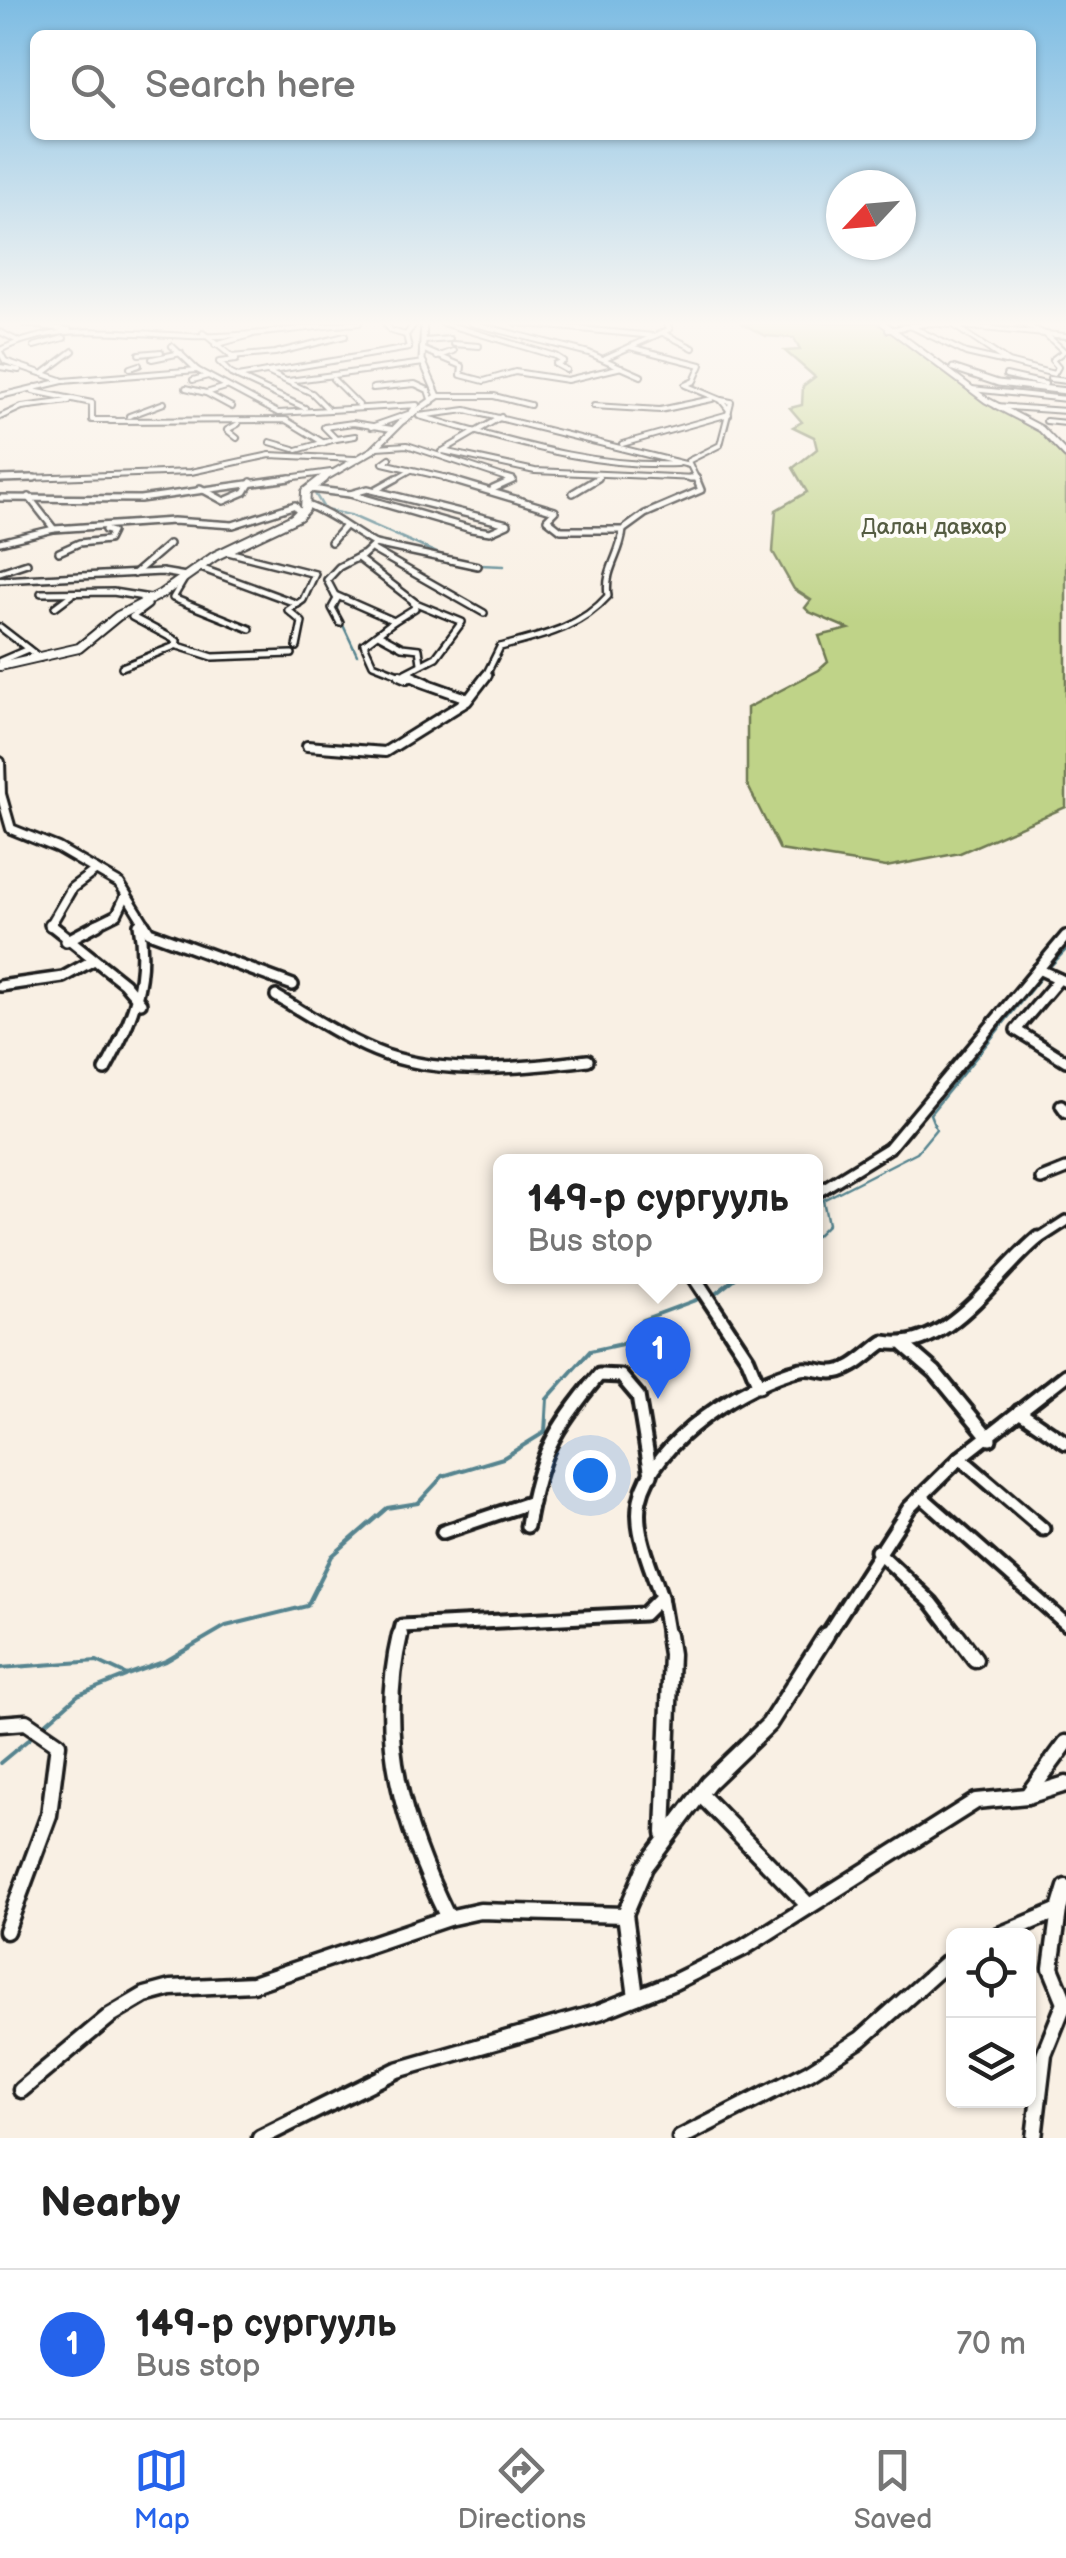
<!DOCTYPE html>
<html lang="en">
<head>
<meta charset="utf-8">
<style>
  :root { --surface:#fff; --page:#f6f6f6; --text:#222; --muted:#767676; --line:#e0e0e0; --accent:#2563eb }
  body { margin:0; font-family:"Balsamiq Sans",sans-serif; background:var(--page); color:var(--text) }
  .controls { position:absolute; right:30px; bottom:30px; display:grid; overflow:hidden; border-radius:15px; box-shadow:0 2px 8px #0004 }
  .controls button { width:90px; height:90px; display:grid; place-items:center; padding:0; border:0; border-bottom:2px solid var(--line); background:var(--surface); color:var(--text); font:50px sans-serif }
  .compass { position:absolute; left:826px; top:170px; width:90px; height:90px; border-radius:50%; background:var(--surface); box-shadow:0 2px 8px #0004; rotate:244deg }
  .you { position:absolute; left:590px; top:1475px; width:35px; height:35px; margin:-25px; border:8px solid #fff; border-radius:50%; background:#1a73e8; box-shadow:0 0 0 15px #1a73e833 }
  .badge { display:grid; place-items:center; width:65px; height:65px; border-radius:50%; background:var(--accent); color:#fff; font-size:32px; font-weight:700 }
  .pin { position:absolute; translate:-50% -82px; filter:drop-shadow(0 2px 5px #0008) }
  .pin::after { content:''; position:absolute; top:52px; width:35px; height:30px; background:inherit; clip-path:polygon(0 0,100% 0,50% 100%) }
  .popup { position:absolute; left:493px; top:1154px; width:330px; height:130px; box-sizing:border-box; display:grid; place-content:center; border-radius:15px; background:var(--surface); filter:drop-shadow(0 2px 8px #0005); font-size:32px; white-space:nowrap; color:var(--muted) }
  .popup b { font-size:38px; color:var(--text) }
  .popup::after { content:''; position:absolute; left:50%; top:100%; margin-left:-20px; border:20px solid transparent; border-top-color:var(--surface) }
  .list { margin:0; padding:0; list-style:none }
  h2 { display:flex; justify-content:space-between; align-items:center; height:130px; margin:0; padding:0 40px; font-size:42px }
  h2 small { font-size:32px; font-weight:400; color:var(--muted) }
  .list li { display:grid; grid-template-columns:65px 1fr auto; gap:30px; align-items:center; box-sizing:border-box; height:150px; padding:0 40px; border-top:2px solid var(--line) }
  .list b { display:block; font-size:38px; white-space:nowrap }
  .list p { margin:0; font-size:32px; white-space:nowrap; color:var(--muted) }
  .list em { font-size:32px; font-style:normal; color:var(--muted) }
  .icon { flex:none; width:55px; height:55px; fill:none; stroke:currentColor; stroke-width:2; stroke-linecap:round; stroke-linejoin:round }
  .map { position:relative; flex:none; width:1066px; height:2138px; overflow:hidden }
  .search { position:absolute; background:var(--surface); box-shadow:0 2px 8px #0004; left:30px; right:30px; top:30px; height:110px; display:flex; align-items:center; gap:25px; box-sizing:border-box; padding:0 35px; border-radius:15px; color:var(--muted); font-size:38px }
  .sheet { height:280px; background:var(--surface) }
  nav { display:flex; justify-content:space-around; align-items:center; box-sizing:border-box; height:140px; border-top:2px solid var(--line); background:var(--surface); font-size:28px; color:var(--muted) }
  nav a { display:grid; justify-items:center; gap:5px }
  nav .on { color:var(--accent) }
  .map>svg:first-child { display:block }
  .green { fill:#bfd388; stroke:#6e7852; stroke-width:2.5 }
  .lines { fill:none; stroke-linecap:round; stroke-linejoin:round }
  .stream-far1 { stroke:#56848f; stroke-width:2.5 }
  .stream { stroke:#56848f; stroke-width:4 }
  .street-far5-casing { stroke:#1c1c1c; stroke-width:8 }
  .street-far4-casing { stroke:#1c1c1c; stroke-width:10 }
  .street-far3-casing { stroke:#1c1c1c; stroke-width:14 }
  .street-far2-casing { stroke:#1c1c1c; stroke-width:16 }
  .street-far1-casing { stroke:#1c1c1c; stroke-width:19 }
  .street-casing { stroke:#1c1c1c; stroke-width:21 }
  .secondary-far1-casing { stroke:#1c1c1c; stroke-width:9 }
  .secondary-casing { stroke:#1c1c1c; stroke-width:12 }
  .street-far5 { stroke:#fdfcf7; stroke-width:4 }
  .street-far4 { stroke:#fdfcf7; stroke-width:5 }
  .street-far3 { stroke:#fdfcf7; stroke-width:8 }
  .street-far2 { stroke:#fdfcf7; stroke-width:9 }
  .street-far1 { stroke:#fdfcf7; stroke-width:11 }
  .street { stroke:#fdfcf7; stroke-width:14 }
  .secondary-far1 { stroke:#fdfcf7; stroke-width:5 }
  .secondary { stroke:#fdfcf7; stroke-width:8 }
  .labels { text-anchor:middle; stroke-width:8; stroke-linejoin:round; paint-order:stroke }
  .far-park-label { font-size:22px; fill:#555c42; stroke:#fdfcf7 }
</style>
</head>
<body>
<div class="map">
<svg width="1066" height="2138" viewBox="0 0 1066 2138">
  <rect width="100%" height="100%" fill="#f9f0e4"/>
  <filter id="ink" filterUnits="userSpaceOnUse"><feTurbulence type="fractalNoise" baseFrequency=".01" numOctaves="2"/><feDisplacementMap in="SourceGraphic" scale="20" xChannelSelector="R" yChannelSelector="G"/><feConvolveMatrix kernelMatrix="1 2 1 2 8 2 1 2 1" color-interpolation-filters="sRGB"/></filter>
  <g filter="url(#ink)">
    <polygon class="green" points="741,323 879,323 982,401 1038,430 1066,460 1066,807 960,853 886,867 780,850 747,784 747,708 819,670 828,662 819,636 849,629 809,612 805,608 811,600 794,589 773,552 776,510 807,492 793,468 817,449 814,437 793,427 802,422 790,408 802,405 803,386 815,377 785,351 800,350 794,338 766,336"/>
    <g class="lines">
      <g class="stream-far1">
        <polyline points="314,492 325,510 350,515 448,558"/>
        <polyline points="480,565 504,566"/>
        <polyline points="336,614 339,598"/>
        <polyline points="343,625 357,655"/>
        <polyline points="1047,970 1066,950"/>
        <polyline points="816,1236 828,1224 823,1200 917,1152 936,1129 930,1114 1042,976"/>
      </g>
      <g class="stream">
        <polyline points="714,1295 738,1276"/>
        <polyline points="0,1668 97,1661 127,1675 166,1661 226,1626 307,1606 332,1556 387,1508 418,1503 443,1476 503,1458 545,1432 547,1399 590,1351 622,1344 642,1320 701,1298"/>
        <polyline points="44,1725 78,1695 126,1676"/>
        <polyline points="0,1763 35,1734"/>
      </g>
      <defs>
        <g id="street-far5">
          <polyline points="385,323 391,331 406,335"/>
          <polyline points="443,323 555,356 563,361 555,364 566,370"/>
          <polyline points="471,323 589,353 641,376"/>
          <polyline points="517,323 654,336"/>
          <polyline points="1021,323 1045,334 1066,336"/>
          <polyline points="26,324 69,330"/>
          <polyline points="910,326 966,353 1005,362"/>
          <polyline points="888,330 930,323 1045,334 1064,351 1052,360 1058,367 1054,374 1008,362 956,327"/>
          <polyline points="0,332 18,341"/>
          <polyline points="203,333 236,360 219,362 231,374 305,408"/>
          <polyline points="663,333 693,348"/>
          <polyline points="424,341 450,339"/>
          <polyline points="454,344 479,346"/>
          <polyline points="215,345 251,335"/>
          <polyline points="34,346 64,338"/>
          <polyline points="172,346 197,370 278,413 417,405 412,411"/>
          <polyline points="630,347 701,365 694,381 685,385 721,400"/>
          <polyline points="422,349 462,366 461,375 484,381 515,372 567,380 622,367"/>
          <path d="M0 350C61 320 125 334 189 336 245 338 304 327 359 323"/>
          <polyline points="0,352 5,361 61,380"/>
          <polyline points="139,354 161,352"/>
          <polyline points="231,357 275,353 345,336"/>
          <polyline points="437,357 454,351"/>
          <polyline points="605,358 670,329 666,323"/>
          <polyline points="152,359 181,353"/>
          <polyline points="0,367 19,370"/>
          <polyline points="130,368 139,365"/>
          <polyline points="45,372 73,351"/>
          <polyline points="267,372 312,393 327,408"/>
          <polyline points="1006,375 1045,384"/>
          <polyline points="237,377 409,348 406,335 415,323"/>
          <polyline points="333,379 359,405"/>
          <polyline points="1050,379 1066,381"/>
          <polyline points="193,380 208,376"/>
          <polyline points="288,381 424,363"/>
          <polyline points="36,387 33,391 92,403 92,420 114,420"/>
          <polyline points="226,387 206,393 232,407"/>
          <polyline points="186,388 206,393"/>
          <polyline points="373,388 415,384 428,390 432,402"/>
          <polyline points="972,389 1066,399"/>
          <polyline points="0,396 63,381 197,370"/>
          <polyline points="438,396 494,396 530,405"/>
          <polygon points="721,400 731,402 729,410"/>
          <polyline points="594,406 660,410 712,399"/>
          <polyline points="996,406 1066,411"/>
          <polyline points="129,416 164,403"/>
          <polyline points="0,417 22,407 69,401"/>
          <polyline points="110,421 286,420 324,443"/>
          <polyline points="1046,421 1066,423"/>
          <polyline points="371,427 414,412"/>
          <polyline points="237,438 227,430 238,424"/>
          <polyline points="336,439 355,436"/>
          <polyline points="270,442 294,449"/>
          <polyline points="622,444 729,414"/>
          <polyline points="377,447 407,445 512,480"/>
          <polyline points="297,450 336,439 324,427 353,423 392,429"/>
          <polyline points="443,451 535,471 696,478"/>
          <polyline points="441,452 501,417"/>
          <polyline points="390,458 383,463 456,480"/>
          <path d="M678 464C588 468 505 439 419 416L466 410 689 465"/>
          <polyline points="0,479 191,472 270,455 355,459"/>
          <polyline points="273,480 331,472"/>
          <polyline points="393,480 411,470"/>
          <polyline points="594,480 599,477"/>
          <polyline points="697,480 688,461 720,445 729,410"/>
        </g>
        <g id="street-far4">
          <polyline points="445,478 555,511 547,519 561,530 623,530"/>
          <polyline points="690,478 696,478"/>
          <polyline points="0,479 34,478"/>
          <polyline points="200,488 224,501 245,492 251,482"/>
          <polyline points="310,489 350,494"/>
          <polygon points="368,489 508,524 490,532 471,529 350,494"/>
          <polyline points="377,489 397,478"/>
          <polyline points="493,489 513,480 506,478"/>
          <polyline points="573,493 598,478"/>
          <polyline points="0,498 140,499 290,478"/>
          <path d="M305 504C332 514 350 530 375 544L359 559 416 603 462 622 436 657 405 673 415 677"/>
          <polyline points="54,529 173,521 233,525 295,505 299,511 292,518"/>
          <polyline points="0,542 54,529 29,497"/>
          <polyline points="331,542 344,527"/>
          <polyline points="375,544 478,566"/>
          <polyline points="373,550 484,613"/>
          <polyline points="224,551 315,574 303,600 288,610 302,622 297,647"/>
          <polyline points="59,552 79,543 108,540 112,532 105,530"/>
          <polyline points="198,567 298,604"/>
          <polyline points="0,572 27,563"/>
          <polyline points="134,574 169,544"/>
          <polyline points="0,580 162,572 186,576 173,598 250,629"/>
          <polyline points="41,593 113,592 150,598"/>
          <polyline points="335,595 394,621 415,608 413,601"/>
          <polyline points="55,607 71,595"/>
          <polyline points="394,621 364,644 373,664 406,677"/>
          <polyline points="340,623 332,608 337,599 327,580 339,567 362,555"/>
          <polyline points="0,627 40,658"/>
          <polyline points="380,635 402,647 419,649 421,663"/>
          <polyline points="175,645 213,657 292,654"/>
          <polyline points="0,661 28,649"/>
          <polyline points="122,667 175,646 177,641 132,617 148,605 145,601"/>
          <path d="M485 677 500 647C541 636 579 629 608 596 604 569 621 555 623 530L645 514 701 490 696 478"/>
        </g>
        <g id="street-far3">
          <polyline points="400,675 407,678"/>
          <polyline points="409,675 427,683"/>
          <polyline points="422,682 464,697 462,704"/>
          <polyline points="307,746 385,752 467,701 487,675"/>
          <polyline points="0,762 1,794 11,829 58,848 120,884 146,926"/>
          <polyline points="50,926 72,888 96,870"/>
          <polyline points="93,926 117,914 125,897"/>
        </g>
        <g id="street-far2">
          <polyline points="50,924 124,983 141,1003"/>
          <polyline points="144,924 149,932 293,985"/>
          <polyline points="66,941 98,924"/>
          <polyline points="1038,969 1066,982"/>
          <polyline points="1059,979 1016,1030 1066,1061"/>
          <polyline points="0,986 63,977 92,961"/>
          <path d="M276 996C312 1017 347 1041 386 1055 449 1076 523 1068 588 1060"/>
          <path d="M105 1070C132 1021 149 980 139 924"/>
          <polyline points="1061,1105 1066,1112"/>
          <polyline points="1041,1179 1066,1169"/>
          <polyline points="816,1193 889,1148 1066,936"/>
          <polyline points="1035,1241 1066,1221"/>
        </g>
        <g id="street-far1">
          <polyline points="693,1276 748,1359 759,1386"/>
          <polyline points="905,1346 935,1372 990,1439"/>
          <polyline points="1019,1411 1066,1443"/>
          <polyline points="960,1458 1043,1529"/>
          <polyline points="921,1496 1066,1624"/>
          <path d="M527 1526C539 1455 553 1430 599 1375L621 1376 638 1396 651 1475"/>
          <polyline points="443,1532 532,1502"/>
          <polyline points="877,1551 932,1603 959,1638"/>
          <polyline points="661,1597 668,1638"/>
          <path d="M399 1638 402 1626 644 1614 661 1597C652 1568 633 1531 640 1500 652 1441 746 1382 801 1369 812 1367 821 1372 832 1372 852 1372 868 1353 884 1342 948 1354 994 1274 1038 1238"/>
          <polyline points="825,1638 909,1508 960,1458 1066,1375"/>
        </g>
        <g id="street">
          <path d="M400 1635C376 1737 403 1827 448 1918L480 1911 625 1915"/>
          <polyline points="957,1635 975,1659"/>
          <polyline points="0,1724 26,1722 58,1744 49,1815 6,1931"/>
          <polyline points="701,1795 808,1905"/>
          <polyline points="1027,1796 1066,1743"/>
          <polyline points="664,1833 671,1654 668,1635"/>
          <polyline points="997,1936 1059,1910 1066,1887"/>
          <polyline points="636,1997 625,1914 645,1867 708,1783 769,1724 826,1635"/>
          <polyline points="21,2090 111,2015 145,1995 171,1988 253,1984 448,1918"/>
          <polyline points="260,2138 397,2070 599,2012 674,1982 743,1948 976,1801 1027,1796 1066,1784"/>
          <polyline points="680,2138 809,2072 861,2039 954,1956"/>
          <polyline points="1034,2138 1044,2054 1065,2002 1051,1968 1059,1910"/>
        </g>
        <g id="secondary-far1">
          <polyline points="883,323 986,400 1041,429 1066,455"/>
          <polyline points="953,368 998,383 1066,391"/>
          <polyline points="321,480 373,450 401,422 438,396 422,360 424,323"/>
        </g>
        <polyline id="secondary" points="0,666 79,648 118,616 161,594 215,556 299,516 305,509 306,492 324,478"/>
      </defs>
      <use href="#street-far5" class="street-far5-casing"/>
      <use href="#street-far4" class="street-far4-casing"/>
      <use href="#street-far3" class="street-far3-casing"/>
      <use href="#street-far2" class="street-far2-casing"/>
      <use href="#street-far1" class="street-far1-casing"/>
      <use href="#street" class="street-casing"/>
      <use href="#secondary-far1" class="secondary-far1-casing"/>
      <use href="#secondary" class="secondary-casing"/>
      <use href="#street-far5" class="street-far5"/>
      <use href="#street-far4" class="street-far4"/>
      <use href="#street-far3" class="street-far3"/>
      <use href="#street-far2" class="street-far2"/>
      <use href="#street-far1" class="street-far1"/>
      <use href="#street" class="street"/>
      <use href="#secondary-far1" class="secondary-far1"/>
      <use href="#secondary" class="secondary"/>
    </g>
  </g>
  <linearGradient id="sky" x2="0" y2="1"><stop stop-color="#7dbce3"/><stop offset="0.52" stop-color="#fcf8f3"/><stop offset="1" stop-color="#fcf8f3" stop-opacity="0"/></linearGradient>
  <rect width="1066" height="622" fill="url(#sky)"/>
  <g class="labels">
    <g class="far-park-label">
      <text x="934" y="534">Далан давхар</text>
    </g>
  </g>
</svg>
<div class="controls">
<button><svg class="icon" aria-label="locate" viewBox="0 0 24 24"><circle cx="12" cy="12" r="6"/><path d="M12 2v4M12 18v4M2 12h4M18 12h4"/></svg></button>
<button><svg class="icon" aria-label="layers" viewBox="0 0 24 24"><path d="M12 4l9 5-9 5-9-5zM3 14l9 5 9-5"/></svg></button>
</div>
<svg class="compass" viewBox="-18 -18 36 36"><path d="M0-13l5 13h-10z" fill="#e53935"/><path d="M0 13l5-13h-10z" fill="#767676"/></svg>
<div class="you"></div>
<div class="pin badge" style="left:658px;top:1399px">1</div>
<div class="popup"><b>149-р сургууль</b>Bus stop</div>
<div class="search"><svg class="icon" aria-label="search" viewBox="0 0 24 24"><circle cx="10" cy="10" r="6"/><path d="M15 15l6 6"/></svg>Search here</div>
</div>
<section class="sheet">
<h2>Nearby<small></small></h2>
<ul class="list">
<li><span class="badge">1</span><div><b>149-р сургууль</b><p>Bus stop</p></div><em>70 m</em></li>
</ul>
</section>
<nav>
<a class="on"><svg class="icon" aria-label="map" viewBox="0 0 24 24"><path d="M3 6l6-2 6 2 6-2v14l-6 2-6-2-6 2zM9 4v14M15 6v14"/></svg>Map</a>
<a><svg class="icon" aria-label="directions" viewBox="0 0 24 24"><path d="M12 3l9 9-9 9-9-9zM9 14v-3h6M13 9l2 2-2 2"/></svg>Directions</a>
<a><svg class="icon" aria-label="saved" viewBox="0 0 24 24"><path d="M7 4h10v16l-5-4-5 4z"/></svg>Saved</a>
</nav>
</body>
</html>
